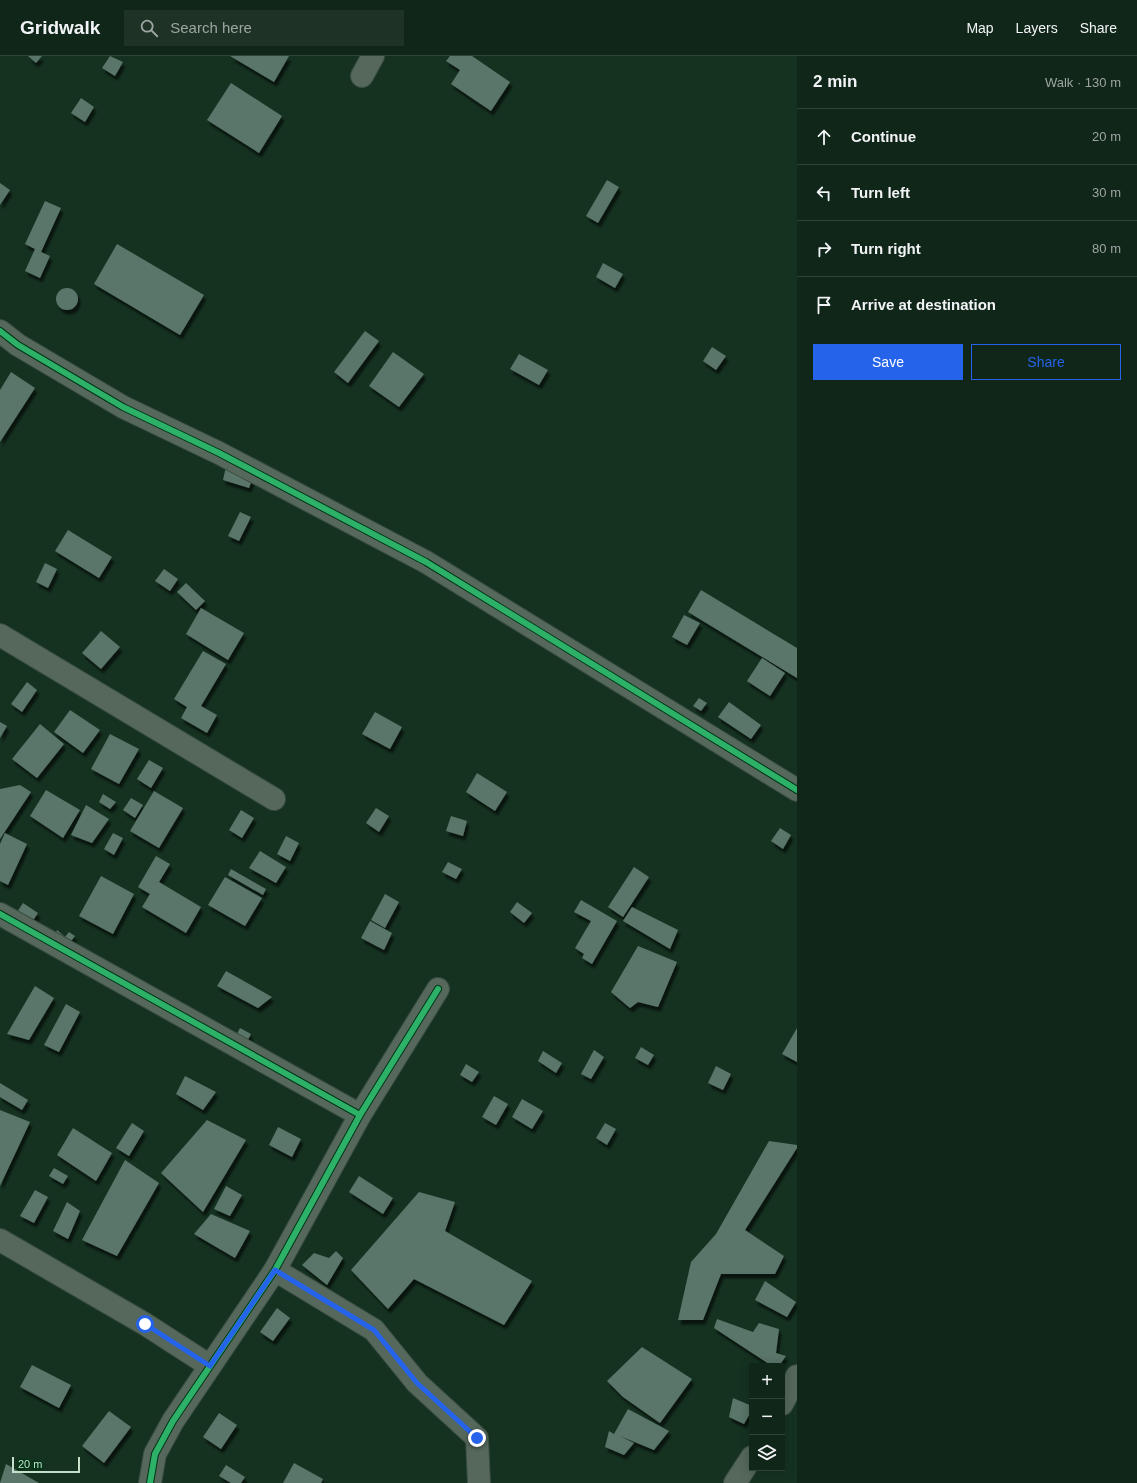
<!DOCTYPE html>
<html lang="en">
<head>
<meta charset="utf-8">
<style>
  :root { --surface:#102619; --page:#1e3226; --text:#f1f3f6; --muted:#9ca5a2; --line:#304338; --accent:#2563eb }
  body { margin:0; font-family:Helvetica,sans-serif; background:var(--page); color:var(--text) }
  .controls { position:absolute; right:12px; bottom:12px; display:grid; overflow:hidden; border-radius:0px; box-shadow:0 2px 10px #0003 }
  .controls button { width:36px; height:36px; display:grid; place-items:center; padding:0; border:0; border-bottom:1px solid var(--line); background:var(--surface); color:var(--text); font:20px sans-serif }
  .scale { position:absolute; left:12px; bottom:10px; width:68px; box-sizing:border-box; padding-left:4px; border:2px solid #c5dfcb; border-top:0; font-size:11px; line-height:14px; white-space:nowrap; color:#c5dfcb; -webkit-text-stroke:3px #003415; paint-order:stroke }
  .stop { position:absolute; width:12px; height:12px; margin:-9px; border:3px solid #2563eb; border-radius:50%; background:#fff }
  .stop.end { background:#2563eb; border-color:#fff; box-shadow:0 1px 4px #0008 }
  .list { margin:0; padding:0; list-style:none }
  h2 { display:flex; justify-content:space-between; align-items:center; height:52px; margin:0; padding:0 16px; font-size:17px }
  h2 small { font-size:13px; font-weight:400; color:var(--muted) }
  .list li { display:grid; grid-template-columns:26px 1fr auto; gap:12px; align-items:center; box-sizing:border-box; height:56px; padding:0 16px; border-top:1px solid var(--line) }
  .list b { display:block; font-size:15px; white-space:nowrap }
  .list em { font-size:13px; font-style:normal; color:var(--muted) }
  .actions { display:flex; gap:8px; padding:12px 16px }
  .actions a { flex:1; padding:9px 0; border:1px solid var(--accent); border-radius:0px; text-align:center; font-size:14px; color:var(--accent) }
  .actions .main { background:var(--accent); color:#fff }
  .icon { flex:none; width:22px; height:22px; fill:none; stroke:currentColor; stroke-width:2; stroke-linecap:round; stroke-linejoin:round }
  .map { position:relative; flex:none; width:797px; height:1427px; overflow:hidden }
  header { display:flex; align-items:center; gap:24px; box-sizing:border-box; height:56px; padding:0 20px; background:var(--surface); border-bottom:1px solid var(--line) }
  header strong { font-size:19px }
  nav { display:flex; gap:22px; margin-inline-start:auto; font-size:14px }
  .search { width:280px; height:36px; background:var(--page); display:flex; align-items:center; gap:10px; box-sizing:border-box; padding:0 14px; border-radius:0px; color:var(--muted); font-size:15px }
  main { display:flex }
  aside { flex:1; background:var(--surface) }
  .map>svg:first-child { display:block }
  .building { fill:#5a7569; filter:url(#shadow) }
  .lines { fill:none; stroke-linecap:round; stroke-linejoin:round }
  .minor-casing { stroke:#384d3f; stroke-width:24 }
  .minor { stroke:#55685b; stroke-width:22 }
  .cycleway-casing { stroke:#003415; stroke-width:8 }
  .cycleway { stroke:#2db169; stroke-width:6 }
  .route { stroke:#2563eb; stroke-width:5 }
</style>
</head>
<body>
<header>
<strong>Gridwalk</strong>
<div class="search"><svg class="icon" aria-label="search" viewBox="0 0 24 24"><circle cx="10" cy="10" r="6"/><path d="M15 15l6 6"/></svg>Search here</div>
<nav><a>Map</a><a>Layers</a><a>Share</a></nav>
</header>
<main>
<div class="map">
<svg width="797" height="1427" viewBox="0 0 797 1427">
  <defs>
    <filter id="shadow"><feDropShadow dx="2.5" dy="4.5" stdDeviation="1" flood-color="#0009"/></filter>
  </defs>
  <rect width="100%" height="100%" fill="#153221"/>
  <g class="building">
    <polygon points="28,0 42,0 36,7"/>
    <polygon points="110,0 123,6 115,20 102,12"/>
    <polygon points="230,0 289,0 274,26"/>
    <polygon points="450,0 472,0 510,26 491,55 451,28 460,14 446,5"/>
    <polygon points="231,27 282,60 259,97 207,64"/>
    <polygon points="81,42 94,51 85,66 71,57"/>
    <polygon points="607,124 619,131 598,167 586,160"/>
    <polygon points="0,127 10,134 0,149"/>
    <polygon points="45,145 61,152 41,196 50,200 40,222 25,215 35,193 25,188"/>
    <polygon points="117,188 204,239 180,279 94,228"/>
    <polygon points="603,207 623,218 615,232 596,221"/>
    <circle cx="67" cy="243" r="11"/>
    <polygon points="365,275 379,285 348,327 334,316"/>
    <polygon points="712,291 726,300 716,314 703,305"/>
    <polygon points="393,296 424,318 399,351 369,330"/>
    <polygon points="519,298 548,314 539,329 510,313"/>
    <polygon points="11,316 35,332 0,386 0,334"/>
    <polygon points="227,406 254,419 249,432 223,424"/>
    <polygon points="240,456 251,461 239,485 228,480"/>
    <polygon points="68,474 112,501 99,522 55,495"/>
    <polygon points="45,507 57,513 48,532 36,526"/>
    <polygon points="164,513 178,523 170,535 155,525"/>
    <polygon points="186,527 205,545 196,554 177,536"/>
    <polygon points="701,534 797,592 797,622 688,556"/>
    <polygon points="201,552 244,577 228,604 186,578"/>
    <polygon points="684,559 700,567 687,589 672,581"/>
    <polygon points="101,575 120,591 101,613 82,597"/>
    <polygon points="203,595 226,608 201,650 217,659 207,677 181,662 187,651 174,643"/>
    <polygon points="762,602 785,617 770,640 747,625"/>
    <polygon points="27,626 37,634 22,656 11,648"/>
    <polygon points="699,642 707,647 701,655 693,650"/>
    <polygon points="729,646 761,669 751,683 718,661"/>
    <polygon points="70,654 100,674 83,697 54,676"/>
    <polygon points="375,656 402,671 390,693 362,678"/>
    <polygon points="0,666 7,670 0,682"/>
    <polygon points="40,668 64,688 37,722 12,703"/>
    <polygon points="110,678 139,693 119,728 91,713"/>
    <polygon points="149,704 163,712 151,732 137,723"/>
    <polygon points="477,717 507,736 495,755 466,736"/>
    <polygon points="20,729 31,736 0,783 0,733"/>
    <polygon points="46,734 80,754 63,782 30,760"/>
    <polygon points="154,735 183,752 159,792 130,775"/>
    <polygon points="103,738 116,746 110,753 99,746"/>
    <polygon points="131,742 143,749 135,762 123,754"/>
    <polygon points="86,749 109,763 92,787 71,779"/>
    <polygon points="376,752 389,760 379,776 366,767"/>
    <polygon points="241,754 254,762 242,782 229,774"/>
    <polygon points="451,760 467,765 463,780 446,775"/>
    <polygon points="780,772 791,779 783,793 771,785"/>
    <polygon points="5,777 27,788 8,829 0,825 0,788"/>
    <polygon points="113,777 123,782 114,799 104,793"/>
    <polygon points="286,780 299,787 290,805 277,798"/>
    <polygon points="260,795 286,811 276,827 249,812"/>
    <polygon points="156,800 170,808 159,826 201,851 186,877 142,851 150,838 138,831"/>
    <polygon points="448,806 462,813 456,823 442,816"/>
    <polygon points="634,811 649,821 623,861 608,851"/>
    <polygon points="231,813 266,833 263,839 228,819"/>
    <polygon points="101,820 134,838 113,878 79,860"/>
    <polygon points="225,821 262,842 245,870 208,849"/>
    <polygon points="385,838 399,846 385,872 371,864"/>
    <polygon points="581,844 617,865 592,908 582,902 584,898 575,892 591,865 574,856"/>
    <polygon points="517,846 532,857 524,867 510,856"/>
    <polygon points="23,847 38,857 30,869 15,859"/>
    <polygon points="632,851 678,874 670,893 623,865"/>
    <polygon points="370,865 392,877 384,894 361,882"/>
    <polygon points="57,874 65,881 69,876 75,880 68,889 54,883"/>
    <polygon points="638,890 677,906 658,951 638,946 630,952 611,936"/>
    <polygon points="226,915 272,941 258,952 217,930"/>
    <polygon points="35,930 54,942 29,984 7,978"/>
    <polygon points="66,948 80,956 59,996 44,989"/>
    <polygon points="240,972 251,978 245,989 234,984"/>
    <polygon points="797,972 797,1006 782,998"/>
    <polygon points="641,991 654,999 648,1009 635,1002"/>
    <polygon points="594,994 604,1001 591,1023 581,1018"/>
    <polygon points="543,995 562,1007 556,1017 538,1005"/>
    <polygon points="466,1008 479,1016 472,1026 460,1019"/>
    <polygon points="716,1010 731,1018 723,1034 708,1027"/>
    <polygon points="185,1020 216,1036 203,1054 176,1038"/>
    <polygon points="0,1027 28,1044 22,1054 0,1041"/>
    <polygon points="494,1040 508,1048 496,1069 482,1061"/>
    <polygon points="522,1043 543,1055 532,1073 512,1061"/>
    <polygon points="0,1054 30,1066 0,1130"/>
    <polygon points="207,1064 246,1084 203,1156 161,1117"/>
    <polygon points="132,1067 144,1075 129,1100 116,1092"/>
    <polygon points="605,1067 616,1073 607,1089 596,1082"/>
    <polygon points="278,1071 301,1083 292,1101 269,1089"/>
    <polygon points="73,1072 112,1097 96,1125 57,1099"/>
    <polygon points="769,1085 797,1089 797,1092 745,1174 784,1200 775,1218 721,1218 703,1264 678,1264 691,1206 716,1178"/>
    <polygon points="125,1104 159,1127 117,1200 82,1184"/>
    <polygon points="54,1112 68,1120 63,1128 49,1120"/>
    <polygon points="359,1120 393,1142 383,1158 349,1136"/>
    <polygon points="226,1130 242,1139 230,1160 214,1153"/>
    <polygon points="35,1134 48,1141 34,1167 20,1160"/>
    <polygon points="419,1136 455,1146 445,1175 532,1225 504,1269 414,1223 388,1253 351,1214"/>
    <polygon points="67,1146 80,1155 68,1183 53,1175"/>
    <polygon points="211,1158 250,1175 235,1202 194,1178"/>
    <polygon points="336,1195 343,1202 327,1229 302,1209 314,1197 329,1202"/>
    <polygon points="765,1225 796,1246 787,1261 755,1244"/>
    <polygon points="277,1252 290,1262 273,1285 260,1276"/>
    <polygon points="717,1263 753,1276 759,1267 779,1273 776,1297 786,1300 779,1310 772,1310 714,1272"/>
    <polygon points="642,1291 692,1323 660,1367 623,1341 607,1325"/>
    <polygon points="32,1309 71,1329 59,1352 20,1331"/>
    <polygon points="733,1342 752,1350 752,1354 744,1368 729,1361"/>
    <polygon points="628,1353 669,1375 654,1394 620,1380 634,1387 624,1399 605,1391 609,1375 614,1378"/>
    <polygon points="109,1355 131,1371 104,1407 82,1390"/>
    <polygon points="219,1357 237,1369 221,1393 203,1381"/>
    <polygon points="294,1407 323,1423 321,1427 283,1427"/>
    <polygon points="6,1408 39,1427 0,1427"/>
    <polygon points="226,1409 245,1421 241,1427 231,1427 219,1420"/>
  </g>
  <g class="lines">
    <defs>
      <g id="minor">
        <polyline points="362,20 373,0"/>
        <polyline points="0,275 18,289 123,351 219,397 426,506 797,734"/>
        <polyline points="0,579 274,743"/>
        <polyline points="0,858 360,1059"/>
        <polyline points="0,1184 145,1268 210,1310"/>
        <polyline points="275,1214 374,1274 417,1327 477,1382 479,1427"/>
        <polyline points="782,1348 797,1320"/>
        <polyline points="150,1427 155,1398 173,1365 275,1214 360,1059 438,933"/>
        <polyline points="735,1427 752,1401"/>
      </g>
    </defs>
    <use href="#minor" class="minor-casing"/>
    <use href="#minor" class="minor"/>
    <defs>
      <g id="cycleway">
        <polyline points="0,275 18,289 123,351 219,397 426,506 797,734"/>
        <polyline points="0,858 360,1059"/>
        <polyline points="150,1427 155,1398 173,1365 275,1214 360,1059 438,933"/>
      </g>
    </defs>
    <use href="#cycleway" class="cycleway-casing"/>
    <use href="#cycleway" class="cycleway"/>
  </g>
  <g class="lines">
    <polyline class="route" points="145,1268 210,1310 275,1214 374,1274 417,1327 477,1382"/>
  </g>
</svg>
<div class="controls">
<button>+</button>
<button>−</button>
<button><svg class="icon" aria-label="layers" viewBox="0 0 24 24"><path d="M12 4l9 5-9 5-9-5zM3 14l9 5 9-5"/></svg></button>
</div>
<div class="scale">20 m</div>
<div class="stop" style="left:145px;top:1268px"></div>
<div class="stop end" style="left:477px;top:1382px"></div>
</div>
<aside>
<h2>2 min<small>Walk · 130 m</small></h2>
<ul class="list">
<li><svg class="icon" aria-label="ahead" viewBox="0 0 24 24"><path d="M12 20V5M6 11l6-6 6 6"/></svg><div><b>Continue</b></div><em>20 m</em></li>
<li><svg class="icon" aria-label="left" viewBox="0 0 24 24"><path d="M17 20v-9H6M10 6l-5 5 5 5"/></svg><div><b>Turn left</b></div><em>30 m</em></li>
<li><svg class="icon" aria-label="right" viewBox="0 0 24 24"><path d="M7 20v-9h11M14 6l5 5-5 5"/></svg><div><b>Turn right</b></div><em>80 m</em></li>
<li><svg class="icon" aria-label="arrive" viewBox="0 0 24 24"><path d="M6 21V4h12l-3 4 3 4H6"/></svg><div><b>Arrive at destination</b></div></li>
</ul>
<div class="actions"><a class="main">Save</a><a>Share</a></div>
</aside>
</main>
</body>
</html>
